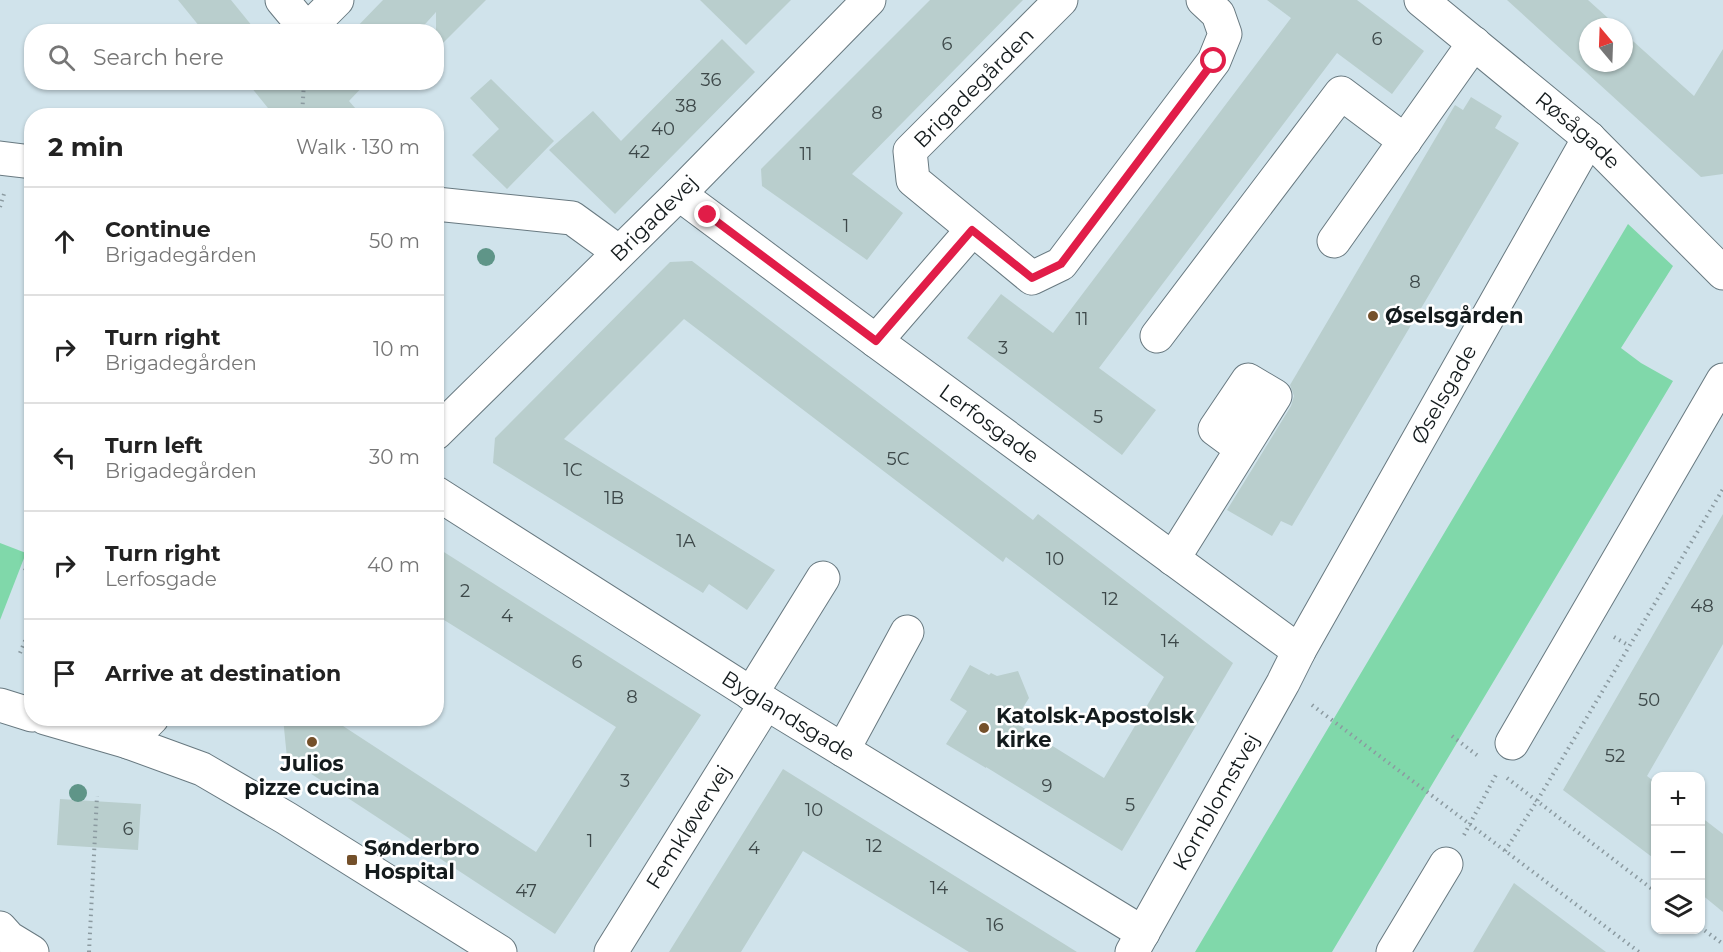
<!DOCTYPE html>
<html lang="en">
<head>
<meta charset="utf-8">
<style>
  :root { --surface:#fff; --page:#f6f6f6; --text:#222; --muted:#767676; --line:#e0e0e0 }
  body { margin:0; font-family:Montserrat,sans-serif; background:var(--page); color:var(--text) }
  .controls { position:absolute; right:18px; bottom:18px; display:grid; overflow:hidden; border-radius:12px; box-shadow:0 2px 4px #0004 }
  .controls button { width:54px; height:54px; display:grid; place-items:center; padding:0; border:0; border-bottom:2px solid var(--line); background:var(--surface); color:var(--text); font:30px sans-serif }
  .compass { position:absolute; left:1579px; top:18px; width:54px; height:54px; border-radius:50%; background:var(--surface); box-shadow:0 2px 4px #0004; rotate:341deg }
  .stop { position:absolute; width:18px; height:18px; margin:-14px; border:4px solid #e11d48; border-radius:50%; background:#fff }
  .stop.end { background:#e11d48; border-color:#fff; box-shadow:0 2px 6px #0008 }
  .list { margin:0; padding:0; list-style:none }
  h2 { display:flex; justify-content:space-between; align-items:center; height:78px; margin:0; padding:0 24px; font-size:26px }
  h2 small { font-size:20px; font-weight:400; color:var(--muted) }
  .list li { display:grid; grid-template-columns:39px 1fr auto; gap:18px; align-items:center; box-sizing:border-box; height:108px; padding:0 24px; border-top:2px solid var(--line) }
  .list b { display:block; font-size:22px; white-space:nowrap }
  .list p { margin:0; font-size:20px; white-space:nowrap; color:var(--muted) }
  .list em { font-size:20px; font-style:normal; color:var(--muted) }
  .icon { flex:none; width:33px; height:33px; fill:none; stroke:currentColor; stroke-width:2; stroke-linecap:round; stroke-linejoin:round }
  .map { position:relative; flex:none; width:1723px; height:952px; overflow:hidden }
  .search { position:absolute; background:var(--surface); box-shadow:0 2px 4px #0004; left:24px; top:24px; width:420px; height:66px; display:flex; align-items:center; gap:15px; box-sizing:border-box; padding:0 21px; border-radius:24px; color:var(--muted); font-size:22px }
  .panel { position:absolute; background:var(--surface); box-shadow:0 2px 4px #0004; left:24px; top:108px; width:420px; height:618px; border-radius:24px }
  .map>svg:first-child { display:block }
  .green { fill:#80d8aa }
  .building { fill:#b9cecd }
  .lines { fill:none; stroke-linecap:round; stroke-linejoin:round }
  .minor-casing { stroke:#687980; stroke-width:35 }
  .path { stroke:#8b9aa0; stroke-width:4; stroke-dasharray:1.5 4.5; stroke-linecap:butt }
  .minor { stroke:#fff; stroke-width:33 }
  .tree { fill:#5f9588 }
  .route { stroke:#e11d48; stroke-width:8 }
  .poi-dot { fill:#74502a; stroke:#fff; stroke-width:2 }
  .labels { text-anchor:middle; stroke-width:5; stroke-linejoin:round; paint-order:stroke }
  .number-label { font-size:18px; fill:#3d4849 }
  .street-label { font-size:21px; fill:#141b1d; stroke:#fff }
  .poi-label { font-size:21px; font-weight:bold; fill:#141b1d; stroke:#fff; text-anchor:start }
</style>
</head>
<body>
<div class="map">
<svg width="1723" height="952" viewBox="0 0 1723 952">
  <rect width="100%" height="100%" fill="#d0e3eb"/>
  <g class="green">
    <polygon points="1628,224 1673,266 1621,348 1641,363 1673,381 1332,952 1195,952"/>
    <polygon points="0,543 26,553 0,620"/>
  </g>
  <g class="building">
    <polygon points="178,0 231,0 257,32 204,32"/>
    <polygon points="383,0 486,0 436,50 436,12 418,32 352,32"/>
    <polygon points="700,0 791,0 746,45"/>
    <polygon points="930,0 1023,0 852,174 903,213 867,260 762,186 761,169"/>
    <polygon points="1267,0 1357,0 1424,51 1392,94 1337,53 1099,368 1156,410 1122,455 967,338 1001,294 1053,333 1291,18"/>
    <polygon points="1507,0 1588,0 1618,27 1588,27 1588,63 1624,63 1624,33 1694,96 1723,49 1723,174 1701,177"/>
    <polygon points="722,39 755,72 615,214 549,150 593,111 621,141"/>
    <polygon points="491,79 554,141 507,189 472,155 499,129 470,98"/>
    <polygon points="247,82 299,82 300,84 302,82 367,82 349,101 362,116 269,116 272,113"/>
    <polygon points="1471,97 1502,116 1495,128 1519,143 1292,526 1281,521 1272,536 1227,510 1291,406 1294,396 1290,385 1455,105 1463,110"/>
    <polygon points="692,261 1033,520 1038,514 1233,663 1122,851 986,767 986,768 946,744 967,711 950,700 970,665 989,675 991,673 997,676 1018,671 1029,698 1014,722 1104,778 1164,677 1006,557 1003,562 684,319 564,439 775,570 747,610 709,584 703,593 493,463 495,438 670,262"/>
    <polygon points="1723,514 1723,644 1647,776 1656,783 1656,860 1563,790"/>
    <polygon points="436,547 701,715 555,934 287,758 283,718 342,718 343,726 536,852 616,727 436,615"/>
    <polygon points="783,769 1077,952 969,952 803,851 741,952 669,952"/>
    <polygon points="60,799 141,804 138,850 57,845"/>
    <polygon points="1701,817 1723,834 1723,912 1701,894"/>
    <polygon points="1514,883 1606,952 1473,952"/>
  </g>
  <g class="lines">
    <defs>
      <g id="minor">
        <polyline points="282,0 307,30 337,0"/>
        <polyline points="1061,0 910,151 913,180 1032,278 1061,264 1214,61 1225,34 1218,14 1203,0"/>
        <path id="s1" d="M1421 0 1589 138 1723 273"/>
        <polyline points="0,158 32,162"/>
        <path id="s2" d="M679 194 876 341 1299 651"/>
        <polyline points="436,204 572,218 619,252"/>
        <polyline points="1334,241 1474,43"/>
        <polyline points="1157,336 1341,93 1405,141"/>
        <polyline points="876,341 972,230"/>
        <path id="s3" d="M436 433 679 194 869 0"/>
        <path id="s4" d="M436 493 766 703 1143 933"/>
        <polyline points="1173,559 1275,396 1248,380 1215,429 1242,449"/>
        <polyline points="751,694 823,578"/>
        <polyline points="0,705 32,715"/>
        <polyline points="45,718 128,742 202,769 286,818 500,952"/>
        <polyline points="128,742 152,718"/>
        <polyline points="1512,743 1723,380"/>
        <polyline points="843,750 907,632"/>
        <polyline points="0,928 9,938 32,952"/>
        <path id="s5" d="M611 952 766 703"/>
        <path id="s6" d="M1132 952 1283 683 1299 651 1589 138"/>
        <polyline points="1393,952 1446,864"/>
      </g>
    </defs>
    <use href="#minor" class="minor-casing"/>
    <g class="path">
      <polyline points="302,116 304,82"/>
      <polyline points="0,207 4,194"/>
      <polyline points="32,546 25,571 32,578"/>
      <polyline points="1614,637 1628,645"/>
      <polyline points="20,653 32,624"/>
      <polyline points="1312,705 1639,952"/>
      <polyline points="1452,736 1478,756"/>
      <polyline points="1507,778 1656,892"/>
      <polyline points="1464,835 1497,773"/>
      <polyline points="1505,851 1537,801 1723,489"/>
      <polyline points="1700,927 1723,944"/>
      <polyline points="89,952 97,796"/>
    </g>
    <use href="#minor" class="minor"/>
  </g>
  <g class="tree">
    <circle cx="486" cy="257" r="9"/>
    <circle cx="78" cy="793" r="9"/>
  </g>
  <g class="lines">
    <polyline class="route" points="708,215 876,341 972,230 1032,278 1061,264 1214,61"/>
  </g>
  <g class="poi-dot">
    <circle cx="1373" cy="316" r="6"/>
    <circle cx="984" cy="728" r="6"/>
    <circle cx="312" cy="742" r="6"/>
    <rect x="346" y="854" width="12" height="12" rx="3"/>
  </g>
  <g class="labels">
    <g class="number-label">
      <text x="1377" y="45">6</text>
      <text x="947" y="50">6</text>
      <text x="711" y="86">36</text>
      <text x="686" y="112">38</text>
      <text x="877" y="119">8</text>
      <text x="663" y="135">40</text>
      <text x="639" y="158">42</text>
      <text x="806" y="160">11</text>
      <text x="846" y="232">1</text>
      <text x="1415" y="288">8</text>
      <text x="1082" y="325">11</text>
      <text x="1003" y="354">3</text>
      <text x="1098" y="423">5</text>
      <text x="898" y="465">5C</text>
      <text x="573" y="476">1C</text>
      <text x="614" y="504">1B</text>
      <text x="686" y="547">1A</text>
      <text x="1055" y="565">10</text>
      <text x="465" y="597">2</text>
      <text x="1110" y="605">12</text>
      <text x="1702" y="612">48</text>
      <text x="507" y="622">4</text>
      <text x="1170" y="647">14</text>
      <text x="577" y="668">6</text>
      <text x="632" y="703">8</text>
      <text x="1649" y="706">50</text>
      <text x="1615" y="762">52</text>
      <text x="625" y="787">3</text>
      <text x="1047" y="792">9</text>
      <text x="1130" y="811">5</text>
      <text x="814" y="816">10</text>
      <text x="128" y="835">6</text>
      <text x="590" y="847">1</text>
      <text x="874" y="852">12</text>
      <text x="754" y="854">4</text>
      <text x="939" y="894">14</text>
      <text x="526" y="897">47</text>
      <text x="995" y="931">16</text>
    </g>
    <g class="street-label">
      <text transform="translate(974 88) rotate(-45)" y="7">Brigadegården</text>
      <text dy="7" stroke="none"><textPath href="#s1" startOffset="204">Røsågade</textPath></text>
      <text dy="7" stroke="none"><textPath href="#s3" startOffset="306">Brigadevej</textPath></text>
      <text dy="7" stroke="none"><textPath href="#s6" startOffset="639">Øselsgade</textPath></text>
      <text dy="7" stroke="none"><textPath href="#s2" startOffset="386">Lerfosgade</textPath></text>
      <text dy="7" stroke="none"><textPath href="#s4" startOffset="417">Byglandsgade</textPath></text>
      <text dy="7" stroke="none"><textPath href="#s6" startOffset="172">Kornblomstvej</textPath></text>
      <text dy="7" stroke="none"><textPath href="#s5" startOffset="147">Femkløvervej</textPath></text>
    </g>
    <g class="poi-label">
      <text x="1385" y="323">Øselsgården</text>
      <text x="996" y="723">Katolsk-Apostolsk<tspan x="996" dy="24">kirke</tspan></text>
      <text x="312" y="771" text-anchor="middle">Julios<tspan x="312" dy="24">pizze cucina</tspan></text>
      <text x="364" y="855">Sønderbro<tspan x="364" dy="24">Hospital</tspan></text>
    </g>
  </g>
</svg>
<div class="controls">
<button>+</button>
<button>−</button>
<button><svg class="icon" aria-label="layers" viewBox="0 0 24 24"><path d="M12 4l9 5-9 5-9-5zM3 14l9 5 9-5"/></svg></button>
</div>
<svg class="compass" viewBox="-18 -18 36 36"><path d="M0-13l5 13h-10z" fill="#e53935"/><path d="M0 13l5-13h-10z" fill="#767676"/></svg>
<div class="stop" style="left:1214px;top:61px"></div>
<div class="stop end" style="left:708px;top:215px"></div>
<div class="search"><svg class="icon" aria-label="search" viewBox="0 0 24 24"><circle cx="10" cy="10" r="6"/><path d="M15 15l6 6"/></svg>Search here</div>
<section class="panel">
<h2>2 min<small>Walk · 130 m</small></h2>
<ul class="list">
<li><svg class="icon" aria-label="ahead" viewBox="0 0 24 24"><path d="M12 20V5M6 11l6-6 6 6"/></svg><div><b>Continue</b><p>Brigadegården</p></div><em>50 m</em></li>
<li><svg class="icon" aria-label="right" viewBox="0 0 24 24"><path d="M7 20v-9h11M14 6l5 5-5 5"/></svg><div><b>Turn right</b><p>Brigadegården</p></div><em>10 m</em></li>
<li><svg class="icon" aria-label="left" viewBox="0 0 24 24"><path d="M17 20v-9H6M10 6l-5 5 5 5"/></svg><div><b>Turn left</b><p>Brigadegården</p></div><em>30 m</em></li>
<li><svg class="icon" aria-label="right" viewBox="0 0 24 24"><path d="M7 20v-9h11M14 6l5 5-5 5"/></svg><div><b>Turn right</b><p>Lerfosgade</p></div><em>40 m</em></li>
<li><svg class="icon" aria-label="arrive" viewBox="0 0 24 24"><path d="M6 21V4h12l-3 4 3 4H6"/></svg><div><b>Arrive at destination</b></div></li>
</ul>
</section>
</div>
</body>
</html>
